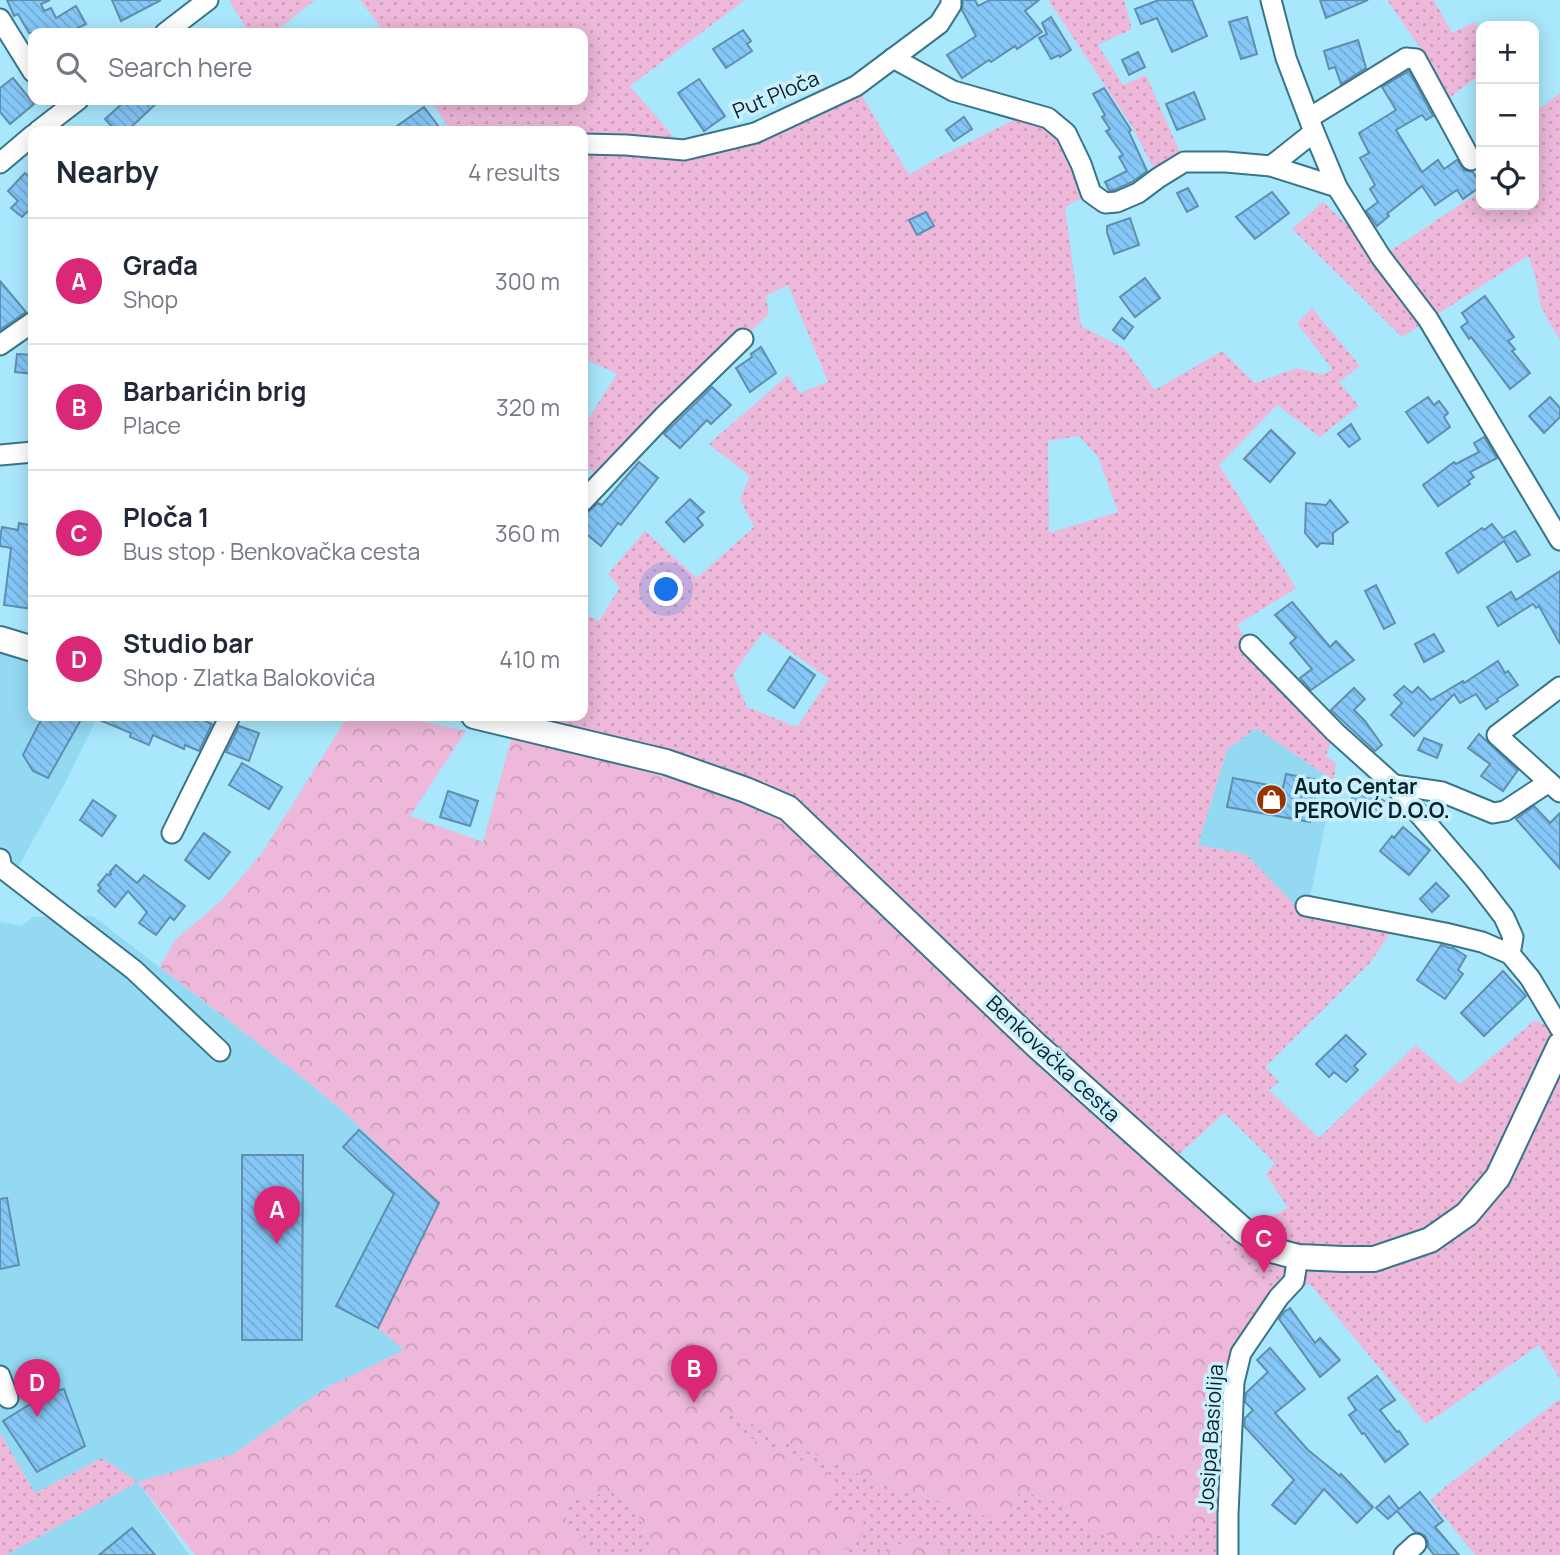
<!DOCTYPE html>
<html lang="en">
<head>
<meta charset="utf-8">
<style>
  :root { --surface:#fff; --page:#f2f2f3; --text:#1f2937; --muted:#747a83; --line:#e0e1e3; --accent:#db2777 }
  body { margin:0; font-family:Manrope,sans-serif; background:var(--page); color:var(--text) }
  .controls { position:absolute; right:21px; top:21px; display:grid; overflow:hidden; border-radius:14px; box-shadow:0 4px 18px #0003 }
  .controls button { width:63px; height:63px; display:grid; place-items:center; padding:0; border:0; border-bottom:2px solid var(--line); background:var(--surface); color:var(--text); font:35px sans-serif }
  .you { position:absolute; left:667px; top:590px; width:24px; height:24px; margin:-18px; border:5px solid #fff; border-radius:50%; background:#1a73e8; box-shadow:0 0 0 10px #1a73e833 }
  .badge { display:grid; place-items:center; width:46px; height:46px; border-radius:50%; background:var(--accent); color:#fff; font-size:23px; font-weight:700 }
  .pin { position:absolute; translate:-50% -58px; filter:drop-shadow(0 2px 4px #0008) }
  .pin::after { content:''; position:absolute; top:37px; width:24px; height:21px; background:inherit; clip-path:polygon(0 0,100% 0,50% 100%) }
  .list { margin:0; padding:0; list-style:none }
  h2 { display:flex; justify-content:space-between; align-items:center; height:91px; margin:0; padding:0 28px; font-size:30px }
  h2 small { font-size:23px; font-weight:400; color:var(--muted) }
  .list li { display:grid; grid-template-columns:46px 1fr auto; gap:21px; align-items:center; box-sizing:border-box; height:126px; padding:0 28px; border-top:2px solid var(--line) }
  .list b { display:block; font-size:26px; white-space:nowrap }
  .list p { margin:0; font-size:23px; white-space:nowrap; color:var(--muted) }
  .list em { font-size:23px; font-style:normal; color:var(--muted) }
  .icon { flex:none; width:38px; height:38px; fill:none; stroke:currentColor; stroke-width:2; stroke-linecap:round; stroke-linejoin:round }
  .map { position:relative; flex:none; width:1560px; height:1555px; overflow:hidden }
  .search { position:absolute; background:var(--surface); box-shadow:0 4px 18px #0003; left:28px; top:28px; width:560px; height:77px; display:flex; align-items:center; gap:18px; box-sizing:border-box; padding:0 24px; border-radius:14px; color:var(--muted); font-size:26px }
  .panel { position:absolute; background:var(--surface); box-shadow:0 4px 18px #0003; left:28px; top:126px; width:560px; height:595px; border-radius:14px }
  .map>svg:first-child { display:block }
  .built { fill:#93d9f2 }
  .green { fill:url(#green-dots); fill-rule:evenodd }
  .forest { fill:url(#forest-crowns) }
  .building { fill:url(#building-back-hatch); stroke:#618dae; stroke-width:2 }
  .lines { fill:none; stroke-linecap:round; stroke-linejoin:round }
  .minor-casing { stroke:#387588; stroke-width:23 }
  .major-casing { stroke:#387588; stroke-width:28 }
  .minor { stroke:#fff; stroke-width:19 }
  .major { stroke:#fff; stroke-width:24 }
  .labels { text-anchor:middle; stroke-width:7; stroke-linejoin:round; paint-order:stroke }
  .street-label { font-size:21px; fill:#072129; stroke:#cbf0fd }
  .poi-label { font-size:21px; font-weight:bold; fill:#072129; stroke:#cbf0fd; text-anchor:start }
</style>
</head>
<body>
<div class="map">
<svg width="1560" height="1555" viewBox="0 0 1560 1555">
  <defs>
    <pattern id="green-dots" width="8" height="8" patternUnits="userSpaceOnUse" patternTransform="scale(1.75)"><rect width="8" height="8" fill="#edb8d9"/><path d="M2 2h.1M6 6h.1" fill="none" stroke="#ca9eba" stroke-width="1.8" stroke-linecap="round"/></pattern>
    <pattern id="forest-crowns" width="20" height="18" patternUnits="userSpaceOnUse" patternTransform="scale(1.75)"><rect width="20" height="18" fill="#edb8d9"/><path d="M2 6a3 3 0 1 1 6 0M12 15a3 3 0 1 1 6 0" fill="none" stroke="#ca9eba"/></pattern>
    <pattern id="building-back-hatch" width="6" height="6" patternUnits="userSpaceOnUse" patternTransform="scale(1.75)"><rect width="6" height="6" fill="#85c7f7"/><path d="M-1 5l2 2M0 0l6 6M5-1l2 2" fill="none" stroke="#71abd4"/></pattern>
  </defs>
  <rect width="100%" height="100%" fill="#a9e7fc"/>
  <g class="built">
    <polygon points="0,635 33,640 33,716 98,716 65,783 18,867 2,868 0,859"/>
    <polygon points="1256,728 1334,781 1306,917 1246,854 1198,845 1227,750"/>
    <polygon points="93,916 308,1082 344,1112 439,1203 379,1328 405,1350 324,1389 234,1454 138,1482 189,1555 6,1555 137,1482 102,1458 35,1493 0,1433 0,922 21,926 33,917"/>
  </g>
  <g class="green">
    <polygon points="229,0 315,0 274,33 249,33"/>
    <path d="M360 0H745L630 86 684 149 856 86 909 175 937 158 1028 113 1048 118 1091 193 1065 207 1081 326 1125 349 1155 390 1222 351 1255 383 1297 368 1324 375 1332 369 1297 323 1312 308 1360 366 1339 382 1359 406 1320 437 1277 405 1219 465 1296 588 1237 625 1250 645 1332 739 1326 756 1336 763 1334 781 1256 728 1227 750 1198 845 1246 854 1306 917 1390 933 1370 963 1265 1067 1279 1082 1269 1090 1319 1138 1416 1045 1460 1084 1535 1020 1560 1033V1379L1539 1345 1426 1424 1310 1284 1279 1297 1222 1243 1217 1207 1244 1231 1288 1208 1266 1174 1275 1163 1224 1113 1168 1165 489 716H583V613L599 621 620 587 608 574 645 531 697 578 754 527 740 499 750 476 709 444 788 375 800 393 828 382 788 285 766 296 769 314 743 339 603 479 583 465V427L617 374 583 358V131H451L430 100H583V33H385ZM1079 436 1098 457 1118 512 1049 533 1048 441ZM763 632 829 679 797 727 747 707 733 674Z"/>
    <polygon points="1050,0 1124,0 1132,29 1098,45 1123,85 1146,75 1184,162 1158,178 1132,126 1049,1"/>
    <polygon points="1387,0 1434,0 1452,33 1475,22 1481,33 1481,74 1445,101 1421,49"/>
    <polygon points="1560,93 1560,340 1550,324 1540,304 1536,278 1528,256 1402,337 1292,229 1323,202 1381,257 1481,191 1481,205 1534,205 1534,113"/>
    <polygon points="1560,1399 1560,1555 1475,1555 1431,1500 1445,1487"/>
    <polygon points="723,1414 738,1414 766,1433 882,1484 969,1512 1007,1520 1019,1493 1048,1496 1075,1519 1228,1514 1228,1555 964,1555 909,1541 872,1555 832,1555 854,1546 830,1510 828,1472 750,1438"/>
    <polygon points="0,1433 35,1493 102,1458 138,1482 6,1555 0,1555"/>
    <polygon points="621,1488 637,1512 652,1548 656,1555 601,1555 566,1524 565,1499 587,1497"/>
  </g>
  <g class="forest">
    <polygon points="348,716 399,716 466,731 410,816 483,842 515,725 788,808 1217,1207 1222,1243 1279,1297 1241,1353 1228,1514 1187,1531 1136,1540 1100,1534 1075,1519 1048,1496 1019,1493 1007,1521 969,1512 882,1484 766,1433 737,1414 724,1414 750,1438 828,1472 836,1491 830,1510 859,1512 866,1529 854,1546 832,1555 656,1555 652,1548 637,1512 621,1488 587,1497 565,1499 566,1524 601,1555 195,1555 138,1482 234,1454 324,1389 404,1350 378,1328 439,1203 344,1112 308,1082 160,967 175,940 221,901 262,853"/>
    <polygon points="909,1541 964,1555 872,1555"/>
  </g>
  <g class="building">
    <polygon points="7,0 50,0 41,4 44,11 51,8 56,18 76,6 86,24 68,33 29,33 18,14 14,16"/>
    <polygon points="112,0 161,0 121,21"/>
    <polygon points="963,0 975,0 978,6 990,0 1039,0 1025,11 1042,32 1017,49 1015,46 991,62 989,60 962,78 947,55 976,36 962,10"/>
    <polygon points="1159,0 1192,0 1207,36 1172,52 1157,18 1141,24 1135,9"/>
    <polygon points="1320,0 1368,0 1326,18"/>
    <polygon points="1051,17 1071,50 1060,57 1059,55 1051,59 1039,38 1047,34 1042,23"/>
    <polygon points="1247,17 1257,54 1241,59 1229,22"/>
    <polygon points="743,30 751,41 747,44 752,51 726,68 713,49"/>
    <polygon points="1358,40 1366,68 1341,84 1335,67 1329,69 1324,51"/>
    <polygon points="1138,52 1145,67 1129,75 1122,60"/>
    <polygon points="1409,71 1433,116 1426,120 1422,115 1396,130 1422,172 1438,160 1444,169 1457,160 1464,170 1473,172 1481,186 1463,199 1457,190 1435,205 1422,186 1387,214 1389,216 1377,226 1366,211 1378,202 1370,189 1375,185 1360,158 1369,153 1359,133 1396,110 1382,87"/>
    <polygon points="13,78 34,104 10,124 0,112 0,88"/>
    <polygon points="699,79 725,116 704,131 678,93"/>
    <polygon points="1104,88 1131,130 1129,132 1147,171 1132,182 1114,190 1109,190 1105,182 1127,171 1119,157 1123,155 1106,131 1110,129 1102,117 1105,115 1093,94"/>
    <polygon points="1194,92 1205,119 1177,130 1166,104"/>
    <polygon points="126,100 160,100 127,131 116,131 105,119"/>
    <polygon points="424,107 442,131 390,131"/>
    <polygon points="964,117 972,129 954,141 946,130"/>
    <polygon points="25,173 33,181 33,206 22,217 11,208 18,201 8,191"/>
    <polygon points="1188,188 1198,206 1187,212 1177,193"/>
    <polygon points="1272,192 1289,213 1255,239 1236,217"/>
    <polygon points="926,212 934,226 917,235 909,220"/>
    <polygon points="1130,218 1139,245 1114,254 1107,232 1107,226"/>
    <polygon points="1145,278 1160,298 1135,317 1120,297"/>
    <polygon points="0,281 26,312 0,330"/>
    <polygon points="1485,296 1514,337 1508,341 1515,349 1512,351 1530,373 1510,389 1471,337 1469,339 1461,327 1468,322 1462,313"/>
    <polygon points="1122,318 1133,327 1124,339 1113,330"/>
    <polygon points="761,347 776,373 750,392 736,368 752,357 751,354"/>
    <polygon points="17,354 33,355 33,374 15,372"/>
    <polygon points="712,387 731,405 711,424 707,420 680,448 664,434"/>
    <polygon points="1428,397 1434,405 1439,401 1448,413 1444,417 1450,427 1428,443 1406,412"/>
    <polygon points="1550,397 1560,408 1560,417 1544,433 1529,416"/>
    <polygon points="1351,424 1360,439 1349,447 1338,434"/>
    <polygon points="1271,430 1295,453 1270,482 1244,459"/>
    <polygon points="1484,437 1497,458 1470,472 1474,477 1468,481 1470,484 1438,506 1423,485 1454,462 1456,464 1479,452 1474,443"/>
    <polygon points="639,462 658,478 621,525 618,523 601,546 583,531 583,517 598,503 602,505"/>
    <polygon points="690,499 704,512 697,518 703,525 684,542 666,522"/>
    <polygon points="1330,500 1348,522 1333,533 1333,544 1321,543 1317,547 1305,533 1306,503 1326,505"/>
    <polygon points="19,523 33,526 33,609 4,605 11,548 0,546 0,538 2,527 18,530"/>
    <polygon points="1492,524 1503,538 1515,531 1530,555 1517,562 1504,541 1458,573 1446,553 1482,528 1484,530"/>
    <polygon points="1560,571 1560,644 1539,606 1536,608 1533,604 1498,626 1487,607 1511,592 1516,600"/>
    <polygon points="1376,585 1395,623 1384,629 1365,591"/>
    <polygon points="1292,602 1330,647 1336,641 1354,660 1311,690 1300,678 1312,669 1290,643 1296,638 1275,615"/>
    <polygon points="1434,634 1444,651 1424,662 1415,644"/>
    <polygon points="790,657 815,675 794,708 768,690"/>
    <polygon points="1498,661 1505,673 1508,671 1518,685 1497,699 1498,701 1486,709 1476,694 1460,703 1454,694 1414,736 1391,715 1402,703 1394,695 1404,686 1412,693 1418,687 1431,700 1463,681 1464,683"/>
    <polygon points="1354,688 1365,699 1354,710 1365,721 1382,745 1375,751 1331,710"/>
    <polygon points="43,716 83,716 48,778 33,771 23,755"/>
    <polygon points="90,716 184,716 195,721 197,717 212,724 199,751 185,745 184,749 153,735 149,745 130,737 131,733"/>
    <polygon points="239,726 259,733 249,761 226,752"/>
    <polygon points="1479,734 1518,770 1503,791 1481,776 1490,764 1468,748"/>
    <polygon points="1424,738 1442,745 1437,758 1418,750"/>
    <polygon points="242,763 282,787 269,809 229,785"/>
    <polygon points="1286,774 1319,780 1310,822 1227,807 1233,778 1283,788"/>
    <polygon points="1360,785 1384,801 1376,815 1351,800"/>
    <polygon points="448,791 478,801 470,826 440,817"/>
    <polygon points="93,800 116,816 102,836 80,820"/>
    <polygon points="1534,806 1550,823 1560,813 1560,869 1516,819"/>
    <polygon points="1403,827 1430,850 1409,875 1380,851 1392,836 1394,838"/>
    <polygon points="204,833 230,852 209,879 185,860"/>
    <polygon points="116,865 137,883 144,875 185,906 174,920 170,917 156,935 139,923 147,912 128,891 115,907 98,891 101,888 98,885 107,874 110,875 111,874 110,872"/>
    <polygon points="1436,883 1449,896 1432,912 1420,899"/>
    <polygon points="1441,945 1450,948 1453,948 1466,956 1458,970 1463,974 1445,999 1417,980"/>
    <polygon points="1503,971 1526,996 1484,1036 1461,1013"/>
    <polygon points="1346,1035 1366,1054 1354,1066 1358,1070 1346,1082 1334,1072 1329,1077 1316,1064"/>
    <polygon points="359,1130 439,1203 378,1328 336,1306 394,1194 343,1147"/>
    <polygon points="242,1155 303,1155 302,1340 242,1340"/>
    <polygon points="7,1198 19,1265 0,1269 0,1199"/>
    <polygon points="1290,1308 1315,1343 1320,1338 1340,1360 1320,1377 1279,1319 1284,1312"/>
    <polygon points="1270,1348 1305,1389 1275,1413 1308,1450 1340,1476 1341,1474 1373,1507 1357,1523 1324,1489 1295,1524 1272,1505 1294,1480 1244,1426 1245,1418 1253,1410 1245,1402 1246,1393 1268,1372 1257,1360"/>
    <polygon points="1377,1376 1395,1400 1380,1410 1397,1432 1399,1431 1408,1444 1385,1462 1364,1433 1362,1434 1349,1415 1356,1410 1348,1398"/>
    <polygon points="64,1389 85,1446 37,1472 3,1421 48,1393"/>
    <polygon points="1420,1492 1443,1521 1435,1527 1459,1555 1434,1555 1428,1547 1428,1542 1425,1536 1420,1533 1415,1532 1397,1511 1388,1519 1376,1508 1389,1496 1399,1509"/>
    <polygon points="132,1528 155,1555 99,1555"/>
  </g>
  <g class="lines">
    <defs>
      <g id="minor">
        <polyline points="1271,0 1286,58 1314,132 1337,187 1381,257 1428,319 1560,540"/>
        <polyline points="0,19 33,72"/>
        <polyline points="165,33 208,0"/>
        <polyline points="893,58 953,91 1048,118 1066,133 1081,164 1091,193 1105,203 1117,202 1138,193 1158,178 1184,162 1226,162 1271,166 1337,187"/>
        <polyline points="1309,118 1406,58 1416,59 1471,160"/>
        <polyline points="38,131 78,100"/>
        <polyline points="583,144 626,145 684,150 755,133 856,86 939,24 951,5 951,0"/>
        <polyline points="0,163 33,135"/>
        <polyline points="1271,166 1314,132"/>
        <polyline points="0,345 33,322"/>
        <polyline points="0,455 33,452"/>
        <polyline points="583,501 664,416 743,339"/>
        <polyline points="1250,645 1335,732 1394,785 1474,878 1504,917 1513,937 1510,954"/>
        <polyline points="1549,782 1497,735 1560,687"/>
        <polyline points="1394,785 1442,792 1493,813 1505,811 1549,782 1560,792"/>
        <polyline points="172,833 230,716"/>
        <polyline points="0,859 2,868 134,970 220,1051"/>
        <polyline points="1306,906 1445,933 1482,942 1510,954 1530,978 1560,1028"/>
        <polyline points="0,1376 8,1398"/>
        <polyline points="1228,1555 1228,1514 1234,1382 1241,1353 1279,1297 1294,1281 1298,1257"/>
        <polyline points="1404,1555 1416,1544"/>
      </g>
      <g id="major">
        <polyline points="0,639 33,649"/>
        <polyline points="474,716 666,762 746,790 788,808 1036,1045 1244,1231 1272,1250 1298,1257 1343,1259 1374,1259 1430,1240 1467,1214 1498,1177 1560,1045"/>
      </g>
    </defs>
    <use href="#minor" class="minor-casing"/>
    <use href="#major" class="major-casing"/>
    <use href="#minor" class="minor"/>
    <use href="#major" class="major"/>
  </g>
  <defs>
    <symbol id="shop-disc" viewBox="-11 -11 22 22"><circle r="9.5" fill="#983400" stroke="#cbf0fd"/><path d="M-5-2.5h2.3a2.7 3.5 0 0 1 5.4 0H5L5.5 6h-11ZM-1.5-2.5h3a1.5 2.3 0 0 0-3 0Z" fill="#fff"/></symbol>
  </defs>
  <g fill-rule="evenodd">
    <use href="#shop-disc" x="1254" y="782" width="35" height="35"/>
  </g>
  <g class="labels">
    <g class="street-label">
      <text transform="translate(776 95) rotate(-23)" y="7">Put Ploča</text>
      <text transform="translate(1053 1059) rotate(43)" y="7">Benkovačka cesta</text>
      <text transform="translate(1211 1437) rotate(-86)" y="7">Josipa Basiolija</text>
    </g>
    <g class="poi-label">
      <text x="1294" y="794">Auto Centar<tspan x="1294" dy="24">PEROVIĆ D.O.O.</tspan></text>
    </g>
  </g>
</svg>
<div class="controls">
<button>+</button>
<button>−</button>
<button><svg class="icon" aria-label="locate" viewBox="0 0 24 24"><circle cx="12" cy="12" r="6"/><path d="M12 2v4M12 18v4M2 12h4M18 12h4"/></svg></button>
</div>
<div class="you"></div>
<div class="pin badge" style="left:277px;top:1244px">A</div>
<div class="pin badge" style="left:694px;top:1403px">B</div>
<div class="pin badge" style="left:1264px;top:1273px">C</div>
<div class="pin badge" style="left:37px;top:1417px">D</div>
<div class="search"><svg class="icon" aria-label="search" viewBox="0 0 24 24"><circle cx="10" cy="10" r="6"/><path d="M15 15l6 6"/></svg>Search here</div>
<section class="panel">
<h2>Nearby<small>4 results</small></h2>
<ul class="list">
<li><span class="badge">A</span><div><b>Građa</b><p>Shop</p></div><em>300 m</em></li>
<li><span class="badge">B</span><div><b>Barbarićin brig</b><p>Place</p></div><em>320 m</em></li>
<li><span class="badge">C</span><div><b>Ploča 1</b><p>Bus stop · Benkovačka cesta</p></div><em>360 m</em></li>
<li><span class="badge">D</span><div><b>Studio bar</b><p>Shop · Zlatka Balokovića</p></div><em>410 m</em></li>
</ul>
</section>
</div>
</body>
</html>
